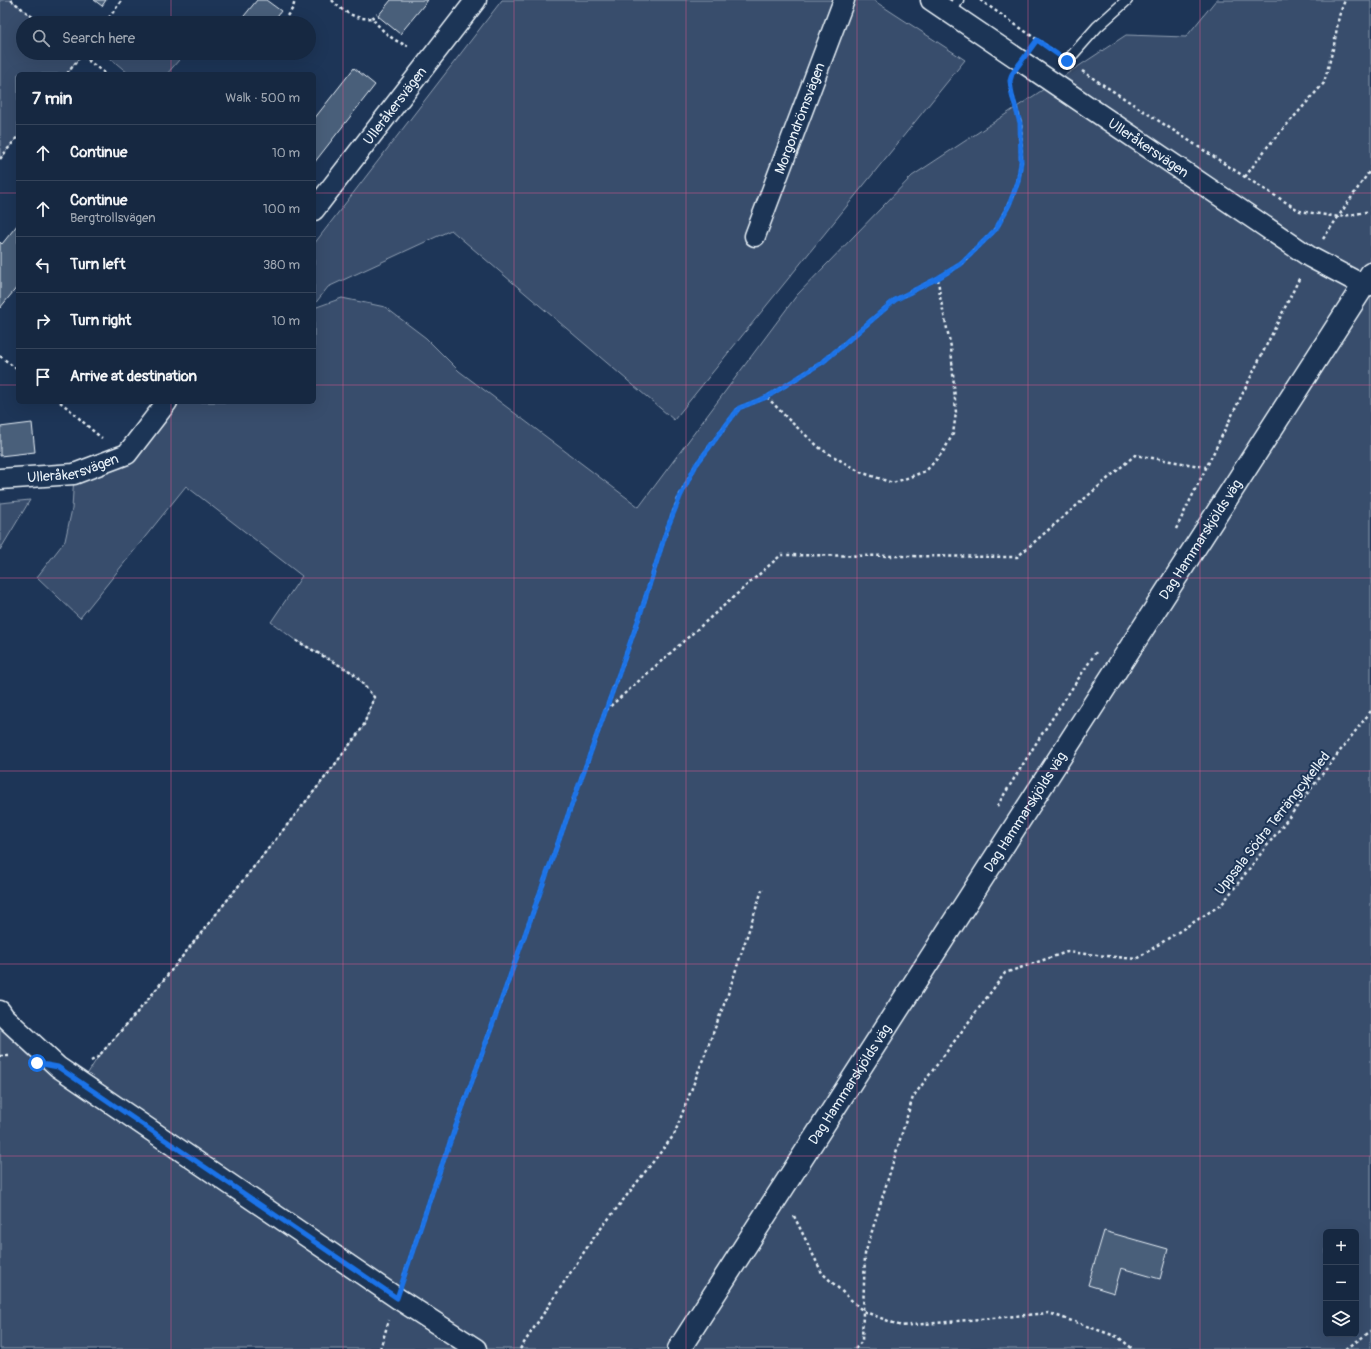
<!DOCTYPE html>
<html lang="en">
<head>
<meta charset="utf-8">
<style>
  :root { --surface:#162841; --page:#23344c; --text:#f1f3f6; --muted:#9ea6b1; --line:#35445a }
  body { margin:0; font-family:Pangolin,sans-serif; background:var(--page); color:var(--text) }
  .controls { position:absolute; right:12px; bottom:12px; display:grid; overflow:hidden; border-radius:6px; box-shadow:0 4px 16px #0002 }
  .controls button { width:36px; height:36px; display:grid; place-items:center; padding:0; border:0; border-bottom:1px solid var(--line); background:var(--surface); color:var(--text); font:20px sans-serif }
  .stop { position:absolute; width:12px; height:12px; margin:-9px; border:3px solid #1a73e8; border-radius:50%; background:#fff }
  .stop.end { background:#1a73e8; border-color:#fff; box-shadow:0 1px 4px #0008 }
  .list { margin:0; padding:0; list-style:none }
  h2 { display:flex; justify-content:space-between; align-items:center; height:52px; margin:0; padding:0 16px; font-size:17px }
  h2 small { font-size:13px; font-weight:400; color:var(--muted) }
  .list li { display:grid; grid-template-columns:26px 1fr auto; gap:12px; align-items:center; box-sizing:border-box; height:56px; padding:0 16px; border-top:1px solid var(--line) }
  .list b { display:block; font-size:15px; white-space:nowrap }
  .list p { margin:0; font-size:13px; white-space:nowrap; color:var(--muted) }
  .list em { font-size:13px; font-style:normal; color:var(--muted) }
  .icon { flex:none; width:22px; height:22px; fill:none; stroke:currentColor; stroke-width:2; stroke-linecap:round; stroke-linejoin:round }
  .map { position:relative; flex:none; width:1371px; height:1349px; overflow:hidden }
  .search { position:absolute; background:var(--surface); box-shadow:0 4px 16px #0002; left:16px; top:16px; width:300px; height:44px; display:flex; align-items:center; gap:10px; box-sizing:border-box; padding:0 14px; border-radius:22px; color:var(--muted); font-size:15px }
  .panel { position:absolute; background:var(--surface); box-shadow:0 4px 16px #0002; left:16px; top:72px; width:300px; height:332px; border-radius:6px }
  .map>svg:first-child { display:block }
  .green { fill:#374d6c; stroke:#909fb2; fill-rule:evenodd }
  .building { fill:#495e7a; stroke:#e8f1f8 }
  .lines { fill:none; stroke-linecap:round; stroke-linejoin:round }
  .service-casing { stroke:#e8f1f8; stroke-width:13 }
  .minor-casing { stroke:#e8f1f8; stroke-width:23 }
  .secondary-casing { stroke:#e8f1f8; stroke-width:25 }
  .path { stroke:#e8f1f8; stroke-width:2.5; stroke-dasharray:3 3; stroke-linecap:butt }
  .service { stroke:#1d3557; stroke-width:10 }
  .minor { stroke:#1d3557; stroke-width:20 }
  .secondary { stroke:#1d3557; stroke-width:22 }
  .route { stroke:#1a73e8; stroke-width:5 }
  .grid { fill:none; stroke:#cd598a; stroke-width:1; stroke-opacity:0.55 }
  .labels { text-anchor:middle; stroke-width:4; stroke-linejoin:round; paint-order:stroke }
  .street-label { font-size:14px; fill:#e8f1f8; stroke:#1d3557 }
</style>
</head>
<body>
<div class="map">
<svg width="1371" height="1349" viewBox="0 0 1371 1349">
  <rect width="100%" height="100%" fill="#1d3557"/>
  <filter id="ink" filterUnits="userSpaceOnUse"><feTurbulence type="fractalNoise" baseFrequency=".025" numOctaves="2"/><feDisplacementMap in="SourceGraphic" scale="8" xChannelSelector="R" yChannelSelector="G"/><feConvolveMatrix kernelMatrix="1 2 1 2 8 2 1 2 1" color-interpolation-filters="sRGB"/></filter>
  <g filter="url(#ink)">
    <g class="green">
      <polygon points="0,0 11,0 40,23 23,23 23,53 78,53 81,56 67,74 18,74 18,136 0,159"/>
      <polygon points="502,0 873,0 965,60 674,420 451,230 328,287 314,305 314,244"/>
      <path d="M1216 0H1371V1349H0V1017L83 1081 98 1057 146 1002 327 775 363 727 374 697 353 673 295 640 271 622 302 576 186 486 80 618 37 577 65 541 72 509 74 474 127 454 167 402H314V308L342 298 385 307 426 338 459 371 639 507 797 295 912 176 1126 35 1186 37ZM1326 1232H1356V1334H1326Z"/>
      <polygon points="104,53 185,53 167,74 129,74"/>
      <polygon points="30,500 0,550 0,503"/>
    </g>
    <g class="building">
      <polygon points="94,0 106,0 102,6"/>
      <polygon points="257,0 266,0 281,11 272,23 242,23 240,21"/>
      <polygon points="391,0 428,0 400,34 378,16"/>
      <polygon points="354,68 375,85 314,163 314,119"/>
      <polygon points="18,224 18,286 0,308 0,242 2,244"/>
      <polygon points="32,423 35,452 0,456 0,427"/>
      <polygon points="1104,1231 1168,1249 1160,1279 1121,1268 1114,1293 1088,1285"/>
    </g>
    <g class="lines">
      <defs>
        <g id="service">
          <polyline points="951,13 958,0"/>
          <polyline points="1067,61 1097,27 1127,0"/>
        </g>
        <g id="minor">
          <path id="s1" d="M931 0 1310 257 1363 285H1371"/>
          <path id="s2" d="M314 210 476 0"/>
          <path id="s3" d="M755 236 844 0"/>
          <path id="s4" d="M0 479 74 474 127 454 167 402"/>
          <polyline points="0,1011 4,1017 58,1067 397,1298 476,1349"/>
        </g>
        <g id="secondary">
          <path id="s5" d="M679 1349 1371 274"/>
        </g>
      </defs>
      <use href="#service" class="service-casing"/>
      <use href="#minor" class="minor-casing"/>
      <use href="#secondary" class="secondary-casing"/>
      <g class="path">
        <polyline points="11,0 40,23"/>
        <path d="M332 0C342 12 357 20 372 18 382 31 393 41 408 46"/>
        <polyline points="980,0 1052,50"/>
        <polyline points="287,16 293,8 295,0"/>
        <polyline points="372,18 377,14"/>
        <polyline points="105,23 122,0"/>
        <polyline points="78,53 106,74"/>
        <polyline points="1082,71 1245,177 1300,211 1339,217 1371,211"/>
        <polyline points="67,74 83,53"/>
        <polyline points="0,159 18,136"/>
        <polyline points="1245,177 1268,146 1324,83 1334,45 1339,16 1345,0"/>
        <polyline points="1323,239 1371,169"/>
        <polyline points="0,356 18,370"/>
        <polyline points="767,397 789,420 821,449 860,472 893,483 926,471 943,452 953,434 956,413 951,347 940,297 938,278"/>
        <path d="M60 402C75 413 87 427 102 438"/>
        <polyline points="1176,529 1300,277"/>
        <polyline points="606,710 781,555 1017,557 1135,455 1206,467"/>
        <polyline points="997,806 1040,737 1096,652"/>
        <polyline points="0,1056 11,1056"/>
        <polyline points="91,1061 98,1057 146,1002 327,775 363,727 374,697 353,673 295,640"/>
        <polyline points="794,1216 822,1273 863,1311 901,1326 1049,1313 1118,1337 1133,1349"/>
        <polyline points="404,1276 435,1184 639,618 667,529 679,497 696,465 739,408 767,397 823,362 895,300 938,278 961,264 996,229 1009,205 1018,182 1021,162 1021,123 1012,95 1010,82"/>
        <polyline points="380,1349 389,1320"/>
        <polyline points="520,1349 592,1240 674,1135 728,994 763,887"/>
        <polyline points="855,1349 862,1341 865,1254 913,1097 1005,973 1067,952 1136,959 1222,904 1371,711"/>
        <polyline points="1346,1349 1371,1331"/>
      </g>
      <use href="#service" class="service"/>
      <use href="#minor" class="minor"/>
      <use href="#secondary" class="secondary"/>
    </g>
  </g>
  <g class="lines" filter="url(#ink)">
    <polyline class="route" points="37,1063 58,1067 397,1298 435,1184 639,618 667,529 680,497 696,465 739,408 767,397 823,362 895,300 938,278 961,264 996,229 1009,205 1018,182 1021,162 1020,123 1012,95 1010,81 1012,74 1037,40 1067,61"/>
  </g>
  <path class="grid" d="M171 0V23M343 0V1349M514 0V1349M686 0V1349M857 0V1349M1028 0V1349M1200 0V1349M171 53V74M0 193H18M314 193H1371M0 385H18M314 385H1371M171 402V1349M0 578H1371M0 771H1371M0 964H1371M0 1156H1371"/>
  <g class="labels">
    <g class="street-label">
      <text dy="5" stroke="none"><textPath href="#s2" startOffset="132">Ulleråkersvägen</textPath></text>
      <text dy="5" stroke="none"><textPath href="#s3" startOffset="126">Morgondrömsvägen</textPath></text>
      <text dy="5" stroke="none"><textPath href="#s1" startOffset="263">Ulleråkersvägen</textPath></text>
      <text dy="5" stroke="none"><textPath href="#s4" startOffset="74">Ulleråkersvägen</textPath></text>
      <text dy="5" stroke="none"><textPath href="#s5" startOffset="963">Dag Hammarskjölds väg</textPath></text>
      <text dy="5" stroke="none"><textPath href="#s5" startOffset="639">Dag Hammarskjölds väg</textPath></text>
      <text transform="translate(1272 823) rotate(-52)" y="5">Uppsala Södra Terrängcykelled</text>
      <text dy="5" stroke="none"><textPath href="#s5" startOffset="315">Dag Hammarskjölds väg</textPath></text>
    </g>
  </g>
</svg>
<div class="controls">
<button>+</button>
<button>−</button>
<button><svg class="icon" aria-label="layers" viewBox="0 0 24 24"><path d="M12 4l9 5-9 5-9-5zM3 14l9 5 9-5"/></svg></button>
</div>
<div class="stop" style="left:37px;top:1063px"></div>
<div class="stop end" style="left:1067px;top:61px"></div>
<div class="search"><svg class="icon" aria-label="search" viewBox="0 0 24 24"><circle cx="10" cy="10" r="6"/><path d="M15 15l6 6"/></svg>Search here</div>
<section class="panel">
<h2>7 min<small>Walk · 500 m</small></h2>
<ul class="list">
<li><svg class="icon" aria-label="ahead" viewBox="0 0 24 24"><path d="M12 20V5M6 11l6-6 6 6"/></svg><div><b>Continue</b></div><em>10 m</em></li>
<li><svg class="icon" aria-label="ahead" viewBox="0 0 24 24"><path d="M12 20V5M6 11l6-6 6 6"/></svg><div><b>Continue</b><p>Bergtrollsvägen</p></div><em>100 m</em></li>
<li><svg class="icon" aria-label="left" viewBox="0 0 24 24"><path d="M17 20v-9H6M10 6l-5 5 5 5"/></svg><div><b>Turn left</b></div><em>380 m</em></li>
<li><svg class="icon" aria-label="right" viewBox="0 0 24 24"><path d="M7 20v-9h11M14 6l5 5-5 5"/></svg><div><b>Turn right</b></div><em>10 m</em></li>
<li><svg class="icon" aria-label="arrive" viewBox="0 0 24 24"><path d="M6 21V4h12l-3 4 3 4H6"/></svg><div><b>Arrive at destination</b></div></li>
</ul>
</section>
</div>
</body>
</html>
